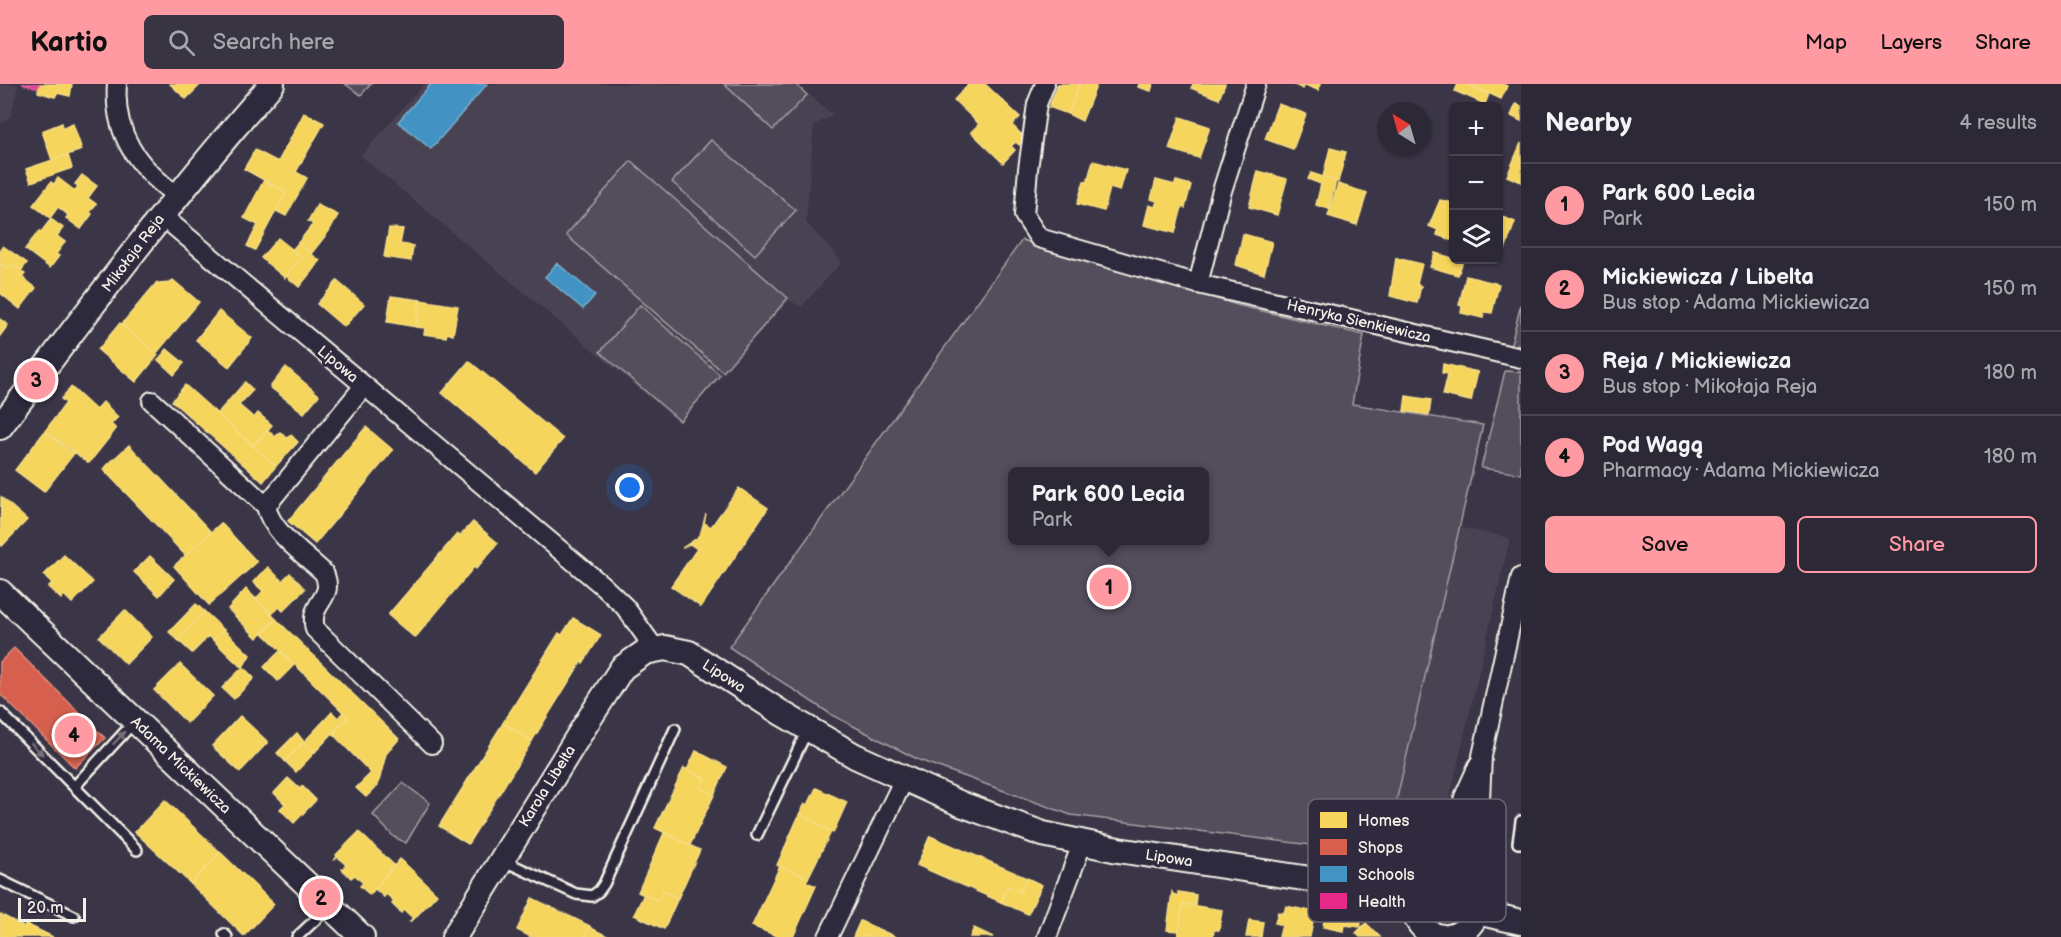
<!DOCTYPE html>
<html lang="en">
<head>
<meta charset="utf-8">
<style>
  :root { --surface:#2c2835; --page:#383441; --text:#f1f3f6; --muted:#a6a6ad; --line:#484450; --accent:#ff9aa2 }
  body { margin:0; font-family:"Balsamiq Sans",sans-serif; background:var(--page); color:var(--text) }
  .controls { position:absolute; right:18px; top:18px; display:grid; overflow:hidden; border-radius:9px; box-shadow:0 2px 4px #0004 }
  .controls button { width:54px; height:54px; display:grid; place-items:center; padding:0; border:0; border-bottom:2px solid var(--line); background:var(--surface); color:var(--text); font:30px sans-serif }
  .compass { position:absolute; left:1377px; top:18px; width:54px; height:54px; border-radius:50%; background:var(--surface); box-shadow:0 2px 4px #0004; rotate:323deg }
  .scale { position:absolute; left:18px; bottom:15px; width:68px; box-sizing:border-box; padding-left:6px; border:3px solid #f4f1e8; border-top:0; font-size:16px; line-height:21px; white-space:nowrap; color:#f4f1e8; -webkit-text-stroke:4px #2f2a3d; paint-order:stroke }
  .you { position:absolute; left:630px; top:404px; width:21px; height:21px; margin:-15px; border:4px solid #fff; border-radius:50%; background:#1a73e8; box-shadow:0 0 0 9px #1a73e833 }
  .badge { display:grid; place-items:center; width:39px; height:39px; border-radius:50%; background:var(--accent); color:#111; font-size:20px; font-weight:700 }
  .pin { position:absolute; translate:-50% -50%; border:3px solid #fff; box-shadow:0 2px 6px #0006 }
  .popup { position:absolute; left:1008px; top:383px; width:201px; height:78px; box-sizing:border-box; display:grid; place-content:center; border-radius:9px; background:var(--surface); filter:drop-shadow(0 2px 4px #0005); font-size:20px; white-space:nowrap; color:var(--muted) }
  .popup b { font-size:22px; color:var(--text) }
  .popup::after { content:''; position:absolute; left:50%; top:100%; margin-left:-12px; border:12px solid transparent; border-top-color:var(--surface) }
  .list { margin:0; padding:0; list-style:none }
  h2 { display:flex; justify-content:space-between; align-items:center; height:78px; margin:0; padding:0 24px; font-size:26px }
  h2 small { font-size:20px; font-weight:400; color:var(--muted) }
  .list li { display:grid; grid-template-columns:39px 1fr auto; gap:18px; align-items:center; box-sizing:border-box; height:84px; padding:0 24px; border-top:2px solid var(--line) }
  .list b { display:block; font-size:22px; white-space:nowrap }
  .list p { margin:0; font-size:20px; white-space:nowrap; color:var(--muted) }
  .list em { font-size:20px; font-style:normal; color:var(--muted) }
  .actions { display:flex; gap:12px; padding:18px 24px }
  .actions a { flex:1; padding:14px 0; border:2px solid var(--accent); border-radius:9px; text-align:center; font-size:21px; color:var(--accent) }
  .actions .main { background:var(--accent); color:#111 }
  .icon { flex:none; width:33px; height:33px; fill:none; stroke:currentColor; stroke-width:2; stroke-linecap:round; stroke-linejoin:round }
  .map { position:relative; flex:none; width:1521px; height:853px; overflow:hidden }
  header { display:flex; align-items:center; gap:36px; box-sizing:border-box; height:84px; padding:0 30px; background:var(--accent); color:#111 }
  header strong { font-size:28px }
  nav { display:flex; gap:33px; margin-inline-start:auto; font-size:21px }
  .search { width:420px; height:54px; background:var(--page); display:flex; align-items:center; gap:15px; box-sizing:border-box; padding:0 21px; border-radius:9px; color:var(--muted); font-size:22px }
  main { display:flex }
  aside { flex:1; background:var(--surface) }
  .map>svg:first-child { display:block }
  .built { fill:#484352 }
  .green { fill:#534e5c; stroke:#a4a0a2; stroke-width:1.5; fill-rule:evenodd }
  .homes { fill:#f6d55c; stroke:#f5dd86; stroke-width:1.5 }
  .shops { fill:#d6604d; stroke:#df8c7c; stroke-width:1.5 }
  .schools { fill:#4393c3; stroke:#78afce; stroke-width:1.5 }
  .health { fill:#e7298a; stroke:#eb65a6; stroke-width:1.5 }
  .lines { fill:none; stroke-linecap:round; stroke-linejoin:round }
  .service-casing { stroke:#f4f1e8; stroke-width:14 }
  .minor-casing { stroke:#f4f1e8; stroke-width:22 }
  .tertiary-casing { stroke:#f4f1e8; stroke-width:28 }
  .service { stroke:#2f2a3d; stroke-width:9 }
  .minor { stroke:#2f2a3d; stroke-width:18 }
  .tertiary { stroke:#2f2a3d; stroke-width:24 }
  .oneway { fill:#747079 }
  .labels { text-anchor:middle; stroke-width:6; stroke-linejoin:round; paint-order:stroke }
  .street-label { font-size:15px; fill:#f4f1e8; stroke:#2f2a3d }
  .key { fill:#2f2a3d; stroke:#6a6670; stroke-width:1.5 }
  .key-label { font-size:16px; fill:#f4f1e8 }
</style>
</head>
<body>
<header>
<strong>Kartio</strong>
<div class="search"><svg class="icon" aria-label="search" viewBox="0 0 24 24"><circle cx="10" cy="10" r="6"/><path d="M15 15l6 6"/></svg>Search here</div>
<nav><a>Map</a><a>Layers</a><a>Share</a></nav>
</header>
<main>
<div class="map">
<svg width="1521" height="853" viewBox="0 0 1521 853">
  <rect width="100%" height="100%" fill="#3b3647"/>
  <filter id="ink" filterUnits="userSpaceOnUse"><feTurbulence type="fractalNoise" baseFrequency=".0167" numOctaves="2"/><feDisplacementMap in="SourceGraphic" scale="12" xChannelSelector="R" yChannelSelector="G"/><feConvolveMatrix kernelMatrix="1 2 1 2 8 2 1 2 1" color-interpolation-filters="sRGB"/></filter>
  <g filter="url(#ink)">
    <g class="built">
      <polygon points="0,0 18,0 11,32 0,41"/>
      <polygon points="424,0 797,0 833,31 814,41 806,138 842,178 801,223 789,216 680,339 361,72"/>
      <polygon points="1458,443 1510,454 1442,747 1409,776 1384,770"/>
    </g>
    <g class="green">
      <polygon points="345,0 371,0 361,11"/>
      <polygon points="724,0 795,0 807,11 773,46"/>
      <polygon points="711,56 796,126 755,171 672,98"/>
      <polygon points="631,77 788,214 723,288 566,151"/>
      <path d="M1022 156 1237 221 1364 251 1352 320 1483 341 1384 770 1071 731 919 676 832 631 729 563ZM1013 388H1205V456H1013Z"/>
      <polygon points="1521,220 1521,262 1511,260"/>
      <polygon points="640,221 720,291 680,337 600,268"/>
      <polygon points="1505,287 1521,288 1521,390 1481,384"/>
      <polygon points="403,699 430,719 406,759 394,753 373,731"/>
    </g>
    <g class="homes">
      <polygon points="39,0 72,0 70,12 57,9 55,13 38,8"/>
      <polygon points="170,0 201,0 186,15"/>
      <polygon points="969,0 985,0 1020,33 1012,41 1025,54 1019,61 1016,58 1011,62 1015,66 1003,79 971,48 979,40 954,16"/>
      <polygon points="1058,0 1080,0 1068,30 1049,23"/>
      <polygon points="1080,0 1097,0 1082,37 1068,30"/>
      <polygon points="1139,0 1153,0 1151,7 1138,3"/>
      <polygon points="1193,0 1225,0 1219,15 1191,4"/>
      <polygon points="1293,0 1321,0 1318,6 1305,1 1303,5"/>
      <polygon points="1458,0 1466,0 1489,10 1485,20 1455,7"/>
      <polygon points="1469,0 1503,0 1507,2 1501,15"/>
      <polygon points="1278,20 1306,30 1293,65 1265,55"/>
      <polygon points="1516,20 1521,22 1521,37 1511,32"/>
      <polygon points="304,29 324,39 296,88 307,94 286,132 276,127 286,108 244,85 255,66 278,78"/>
      <polygon points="1180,33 1210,43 1199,74 1169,65"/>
      <polygon points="62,39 63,44 73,40 82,66 52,76 42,47"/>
      <polygon points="1521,59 1521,98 1507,92"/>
      <polygon points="1330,64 1346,68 1338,98 1323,93"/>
      <polygon points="68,71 72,84 31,98 26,85"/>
      <polygon points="1093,77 1126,86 1120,107 1110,104 1104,127 1077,120 1084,97 1087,98"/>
      <polygon points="1258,87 1287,95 1277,131 1249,123"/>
      <polygon points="1311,89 1336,97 1329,125 1316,121 1321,100 1308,95"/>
      <polygon points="82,91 97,102 88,114 96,120 90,128 92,130 81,145 66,134 68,131 58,123 50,134 33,121 51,98 54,100 58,94 75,107 78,102 75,100"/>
      <polygon points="264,96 286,108 255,166 247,162 258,141 244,134"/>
      <polygon points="1156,96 1175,101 1176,97 1191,101 1185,124 1182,123 1175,149 1144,141 1149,121 1155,123 1157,117 1151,115"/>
      <polygon points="1338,100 1367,109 1357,141 1328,132"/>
      <polygon points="1440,116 1454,119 1454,150 1451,156 1437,151 1438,146 1429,142"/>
      <polygon points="317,121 338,131 329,147 311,170 298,159 313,140 308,137"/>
      <polygon points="1498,131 1515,138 1504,168 1498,165"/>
      <polygon points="51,135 63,144 57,152 65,158 56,170 59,172 50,184 25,165 39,147 41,148"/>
      <polygon points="389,144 403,145 400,160 413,162 411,177 384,173"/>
      <polygon points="1243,150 1272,158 1264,190 1236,181"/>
      <polygon points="278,154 302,173 285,194 261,174"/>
      <polygon points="298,159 320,177 299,203 286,192 302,173 292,166"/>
      <polygon points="3,162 27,179 21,187 11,180 7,185 0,179 0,166"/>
      <polygon points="1435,169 1463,177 1458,191 1430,183"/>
      <polygon points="1396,174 1422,180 1417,200 1421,202 1417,219 1390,212"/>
      <polygon points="0,179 7,185 11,180 25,190 22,193 36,204 20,225 0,209"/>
      <polygon points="1466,192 1499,200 1492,229 1484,228 1483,234 1461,229 1462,222 1459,221"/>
      <polygon points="173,196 199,218 156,270 121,241 157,198 159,200 170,199"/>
      <polygon points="337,197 364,220 344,243 317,220"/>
      <polygon points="391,212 420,216 416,243 387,238"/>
      <polygon points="420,216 458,222 453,251 447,249 446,253 424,250 425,244 416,243"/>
      <polygon points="219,227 252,254 229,283 196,256"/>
      <polygon points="0,235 8,241 0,252"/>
      <polygon points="120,239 158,271 136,298 98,266"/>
      <polygon points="167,265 184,279 174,291 158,276"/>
      <polygon points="469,277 563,355 535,388 442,309"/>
      <polygon points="1443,280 1478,288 1471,317 1443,311 1448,290 1442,289"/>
      <polygon points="286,283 319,311 304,329 270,303"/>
      <polygon points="245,298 253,306 239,321 254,334 258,329 272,341 253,362 217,330"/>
      <polygon points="185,301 276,382 263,398 172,317"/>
      <polygon points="71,303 96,326 103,318 118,333 111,340 116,345 89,379 45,347 66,319 61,315"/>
      <polygon points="1406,312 1431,316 1429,331 1404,327"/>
      <polygon points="366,343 393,366 315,460 288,437"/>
      <polygon points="268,346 275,353 280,348 287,354 291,351 298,358 276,382 253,362"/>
      <polygon points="45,347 71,368 73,366 75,368 44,408 15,386"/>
      <polygon points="129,361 212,449 186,472 103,385"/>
      <polygon points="739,404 768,424 701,523 671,502 697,465 690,460 682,464 697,454 701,448 706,430 704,439 711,443"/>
      <polygon points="1,413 27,436 2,462 0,459"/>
      <polygon points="473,438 498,459 476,485 474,483 415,554 388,531 457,450 460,452"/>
      <polygon points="221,439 257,478 209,521 174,482"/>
      <polygon points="64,471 93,498 72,519 64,511 61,515 48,503 52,499 44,491"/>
      <polygon points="150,472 174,495 159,512 134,488"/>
      <polygon points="268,483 282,497 290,489 305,505 283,527 279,523 272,530 256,515 263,507 253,498"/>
      <polygon points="246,505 276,535 257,554 228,525"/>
      <polygon points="196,520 205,528 178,556 169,548"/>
      <polygon points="125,526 152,553 126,580 99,553"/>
      <polygon points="205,528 224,546 213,556 209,552 192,569 178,556"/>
      <polygon points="573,534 601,551 583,579 581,578 532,657 503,639 559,549 562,551"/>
      <polygon points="276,535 399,655 386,670 378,701 366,713 356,704 371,689 333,650 348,633 263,549"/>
      <polygon points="224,546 250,571 243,583 240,582 213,556"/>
      <polygon points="280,567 294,581 278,597 264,583"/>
      <polygon points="180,580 213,612 187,639 154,606"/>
      <polygon points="243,583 254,594 234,615 222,604"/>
      <polygon points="332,628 338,634 343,628 348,633 315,668 304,658"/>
      <polygon points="240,632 268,658 240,688 212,662"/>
      <polygon points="503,639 532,657 468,760 439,742"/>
      <polygon points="297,649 304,658 285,677 277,669"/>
      <polygon points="304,658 315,668 296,688 285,677"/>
      <polygon points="696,667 727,683 714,711 700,704 705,694 687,686"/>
      <polygon points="684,684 705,694 700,704 714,711 690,761 655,744"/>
      <polygon points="288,694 300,705 302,702 316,716 294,739 280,725 285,720 274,709"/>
      <polygon points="816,704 847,718 833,749 800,729 805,720 808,721"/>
      <polygon points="165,716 220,768 191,800 135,748"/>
      <polygon points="800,729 831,748 808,794 777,781"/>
      <polygon points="359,748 394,781 370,811 360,802 363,799 355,791 351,794 342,785 346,781 338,773 333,777 337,773 336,771"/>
      <polygon points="664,749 700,766 678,814 663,807 658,817 638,808"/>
      <polygon points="930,752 1027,794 1020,808 1008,802 1001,818 917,781"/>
      <polygon points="220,768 274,820 244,852 191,800"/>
      <polygon points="400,775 437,810 414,835 409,838 413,834 404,826 401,829 392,820 394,817 386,810 384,813 375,805"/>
      <polygon points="780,782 808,794 806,798 816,802 793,853 779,853 752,842"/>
      <polygon points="1027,794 1042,801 1028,830 1001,818 1008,802 1020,808"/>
      <polygon points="663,807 678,814 664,845 634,831 644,810 658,817"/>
      <polygon points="1172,808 1173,810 1178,812 1178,808 1196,811 1195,822 1183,820 1179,847 1167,846"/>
      <polygon points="532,814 590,842 585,853 531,853 517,846"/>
      <polygon points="1183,820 1222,826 1219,846 1214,846 1213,853 1178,853"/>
      <polygon points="1286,822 1315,828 1310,853 1279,853 1282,841 1275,839 1278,828 1284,829"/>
      <polygon points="0,830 24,843 26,840 53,853 0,853"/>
      <polygon points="1325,830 1362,835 1360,843 1344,841 1343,847 1323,843"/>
      <polygon points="1249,836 1263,838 1261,853 1246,853"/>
      <polygon points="860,837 896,853 853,853"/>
      <polygon points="1366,839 1380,853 1360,853 1356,849"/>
      <polygon points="589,843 609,853 585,853"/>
      <polygon points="974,844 993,853 970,853"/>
    </g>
    <polygon class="shops" points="14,564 105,654 75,684 0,610 0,578"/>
    <g class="schools">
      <polygon points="431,0 487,0 431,65 398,38"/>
      <polygon points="557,179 595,211 583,225 545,193"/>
    </g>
    <polygon class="health" points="22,0 39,0 38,4"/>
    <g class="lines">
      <defs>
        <g id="service">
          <polyline points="0,628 137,766"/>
          <polyline points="75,702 134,638"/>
          <polyline points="1521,737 1518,759 1521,759"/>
          <polyline points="757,751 808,645"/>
          <polyline points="504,777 576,810 592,812 599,807 604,800 675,645"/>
          <polyline points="0,796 74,832"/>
          <polyline points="224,850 227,853"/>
          <polyline points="297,853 328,824"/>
        </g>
        <g id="minor">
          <path d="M117 0C113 51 138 83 177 112"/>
          <polyline points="1045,0 1037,20 1028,85 1024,131 1039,154 1198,200 1521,274"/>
          <polyline points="161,131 603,502 625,523 655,565"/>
          <polyline points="1198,200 1221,110 1256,0"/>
          <path d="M364 302 266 422C271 448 305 471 324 489 336 516 308 517 315 545L432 660"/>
          <polyline points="152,317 266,422"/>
          <polyline points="1436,791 1449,764 1464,713 1478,682"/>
          <polyline points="1465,797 1480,716 1482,672 1521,493"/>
          <polyline points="828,853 904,695"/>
          <polyline points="1047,853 1082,760"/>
        </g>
        <g id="tertiary">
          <path d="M0 343C88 227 175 110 272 0"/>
          <polyline points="0,508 362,853"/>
          <polyline points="1477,828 1521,838"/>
          <polyline points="454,853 584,643 622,584 645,568 665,564 689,569 783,630 855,672 961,720 1043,750 1118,766 1383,806 1415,813"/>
          <path d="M1443 853C1433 852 1426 848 1420 840 1395 806 1448 769 1472 805 1486 825 1471 848 1449 853"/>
        </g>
      </defs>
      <use href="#service" class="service-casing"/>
      <use href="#minor" class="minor-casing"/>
      <use href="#tertiary" class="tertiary-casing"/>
      <use href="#service" class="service"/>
      <use href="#minor" class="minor"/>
      <use href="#tertiary" class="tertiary"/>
    </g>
    <defs><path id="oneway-solid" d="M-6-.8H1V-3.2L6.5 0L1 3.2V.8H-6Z" transform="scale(1.5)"/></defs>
    <g class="oneway">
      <use href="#oneway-solid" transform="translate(119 654) rotate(-47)"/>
      <use href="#oneway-solid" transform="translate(37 665) rotate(45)"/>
    </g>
  </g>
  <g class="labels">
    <g class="street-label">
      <text transform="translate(133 169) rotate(-53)" y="5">Mikołaja Reja</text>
      <text transform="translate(1359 237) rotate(13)" y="5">Henryka Sienkiewicza</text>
      <text transform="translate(338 280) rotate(40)" y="5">Lipowa</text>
      <text transform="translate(724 592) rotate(33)" y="5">Lipowa</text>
      <text transform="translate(181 681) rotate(44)" y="5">Adama Mickiewicza</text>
      <text transform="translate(547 702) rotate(-58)" y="5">Karola Libelta</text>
      <text transform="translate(1169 774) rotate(9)" y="5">Lipowa</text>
    </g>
  </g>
  <rect x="1308" y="715" width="198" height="123" rx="9" class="key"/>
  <rect x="1320" y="728" width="27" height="16" fill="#f6d55c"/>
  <rect x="1320" y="755" width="27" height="16" fill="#d6604d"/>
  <rect x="1320" y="782" width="27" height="16" fill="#4393c3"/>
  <rect x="1320" y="809" width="27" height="16" fill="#e7298a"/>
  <g class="key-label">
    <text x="1358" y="742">Homes</text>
    <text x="1358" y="769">Shops</text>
    <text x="1358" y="796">Schools</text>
    <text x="1358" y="823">Health</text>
  </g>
</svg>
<div class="controls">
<button>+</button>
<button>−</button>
<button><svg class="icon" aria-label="layers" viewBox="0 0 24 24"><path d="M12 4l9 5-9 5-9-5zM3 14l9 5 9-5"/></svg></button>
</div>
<svg class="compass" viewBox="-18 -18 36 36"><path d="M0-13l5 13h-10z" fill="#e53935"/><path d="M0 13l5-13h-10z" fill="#a6a6ad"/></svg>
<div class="scale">20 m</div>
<div class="you"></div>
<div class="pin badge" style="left:1109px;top:503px">1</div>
<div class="popup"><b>Park 600 Lecia</b>Park</div>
<div class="pin badge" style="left:321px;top:814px">2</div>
<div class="pin badge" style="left:36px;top:296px">3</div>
<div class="pin badge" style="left:74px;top:651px">4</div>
</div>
<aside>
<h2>Nearby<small>4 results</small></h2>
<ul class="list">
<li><span class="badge">1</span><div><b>Park 600 Lecia</b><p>Park</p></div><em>150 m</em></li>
<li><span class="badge">2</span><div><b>Mickiewicza / Libelta</b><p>Bus stop · Adama Mickiewicza</p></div><em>150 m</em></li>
<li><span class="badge">3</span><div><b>Reja / Mickiewicza</b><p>Bus stop · Mikołaja Reja</p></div><em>180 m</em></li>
<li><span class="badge">4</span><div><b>Pod Wagą</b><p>Pharmacy · Adama Mickiewicza</p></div><em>180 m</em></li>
</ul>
<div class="actions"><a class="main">Save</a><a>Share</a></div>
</aside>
</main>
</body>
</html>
